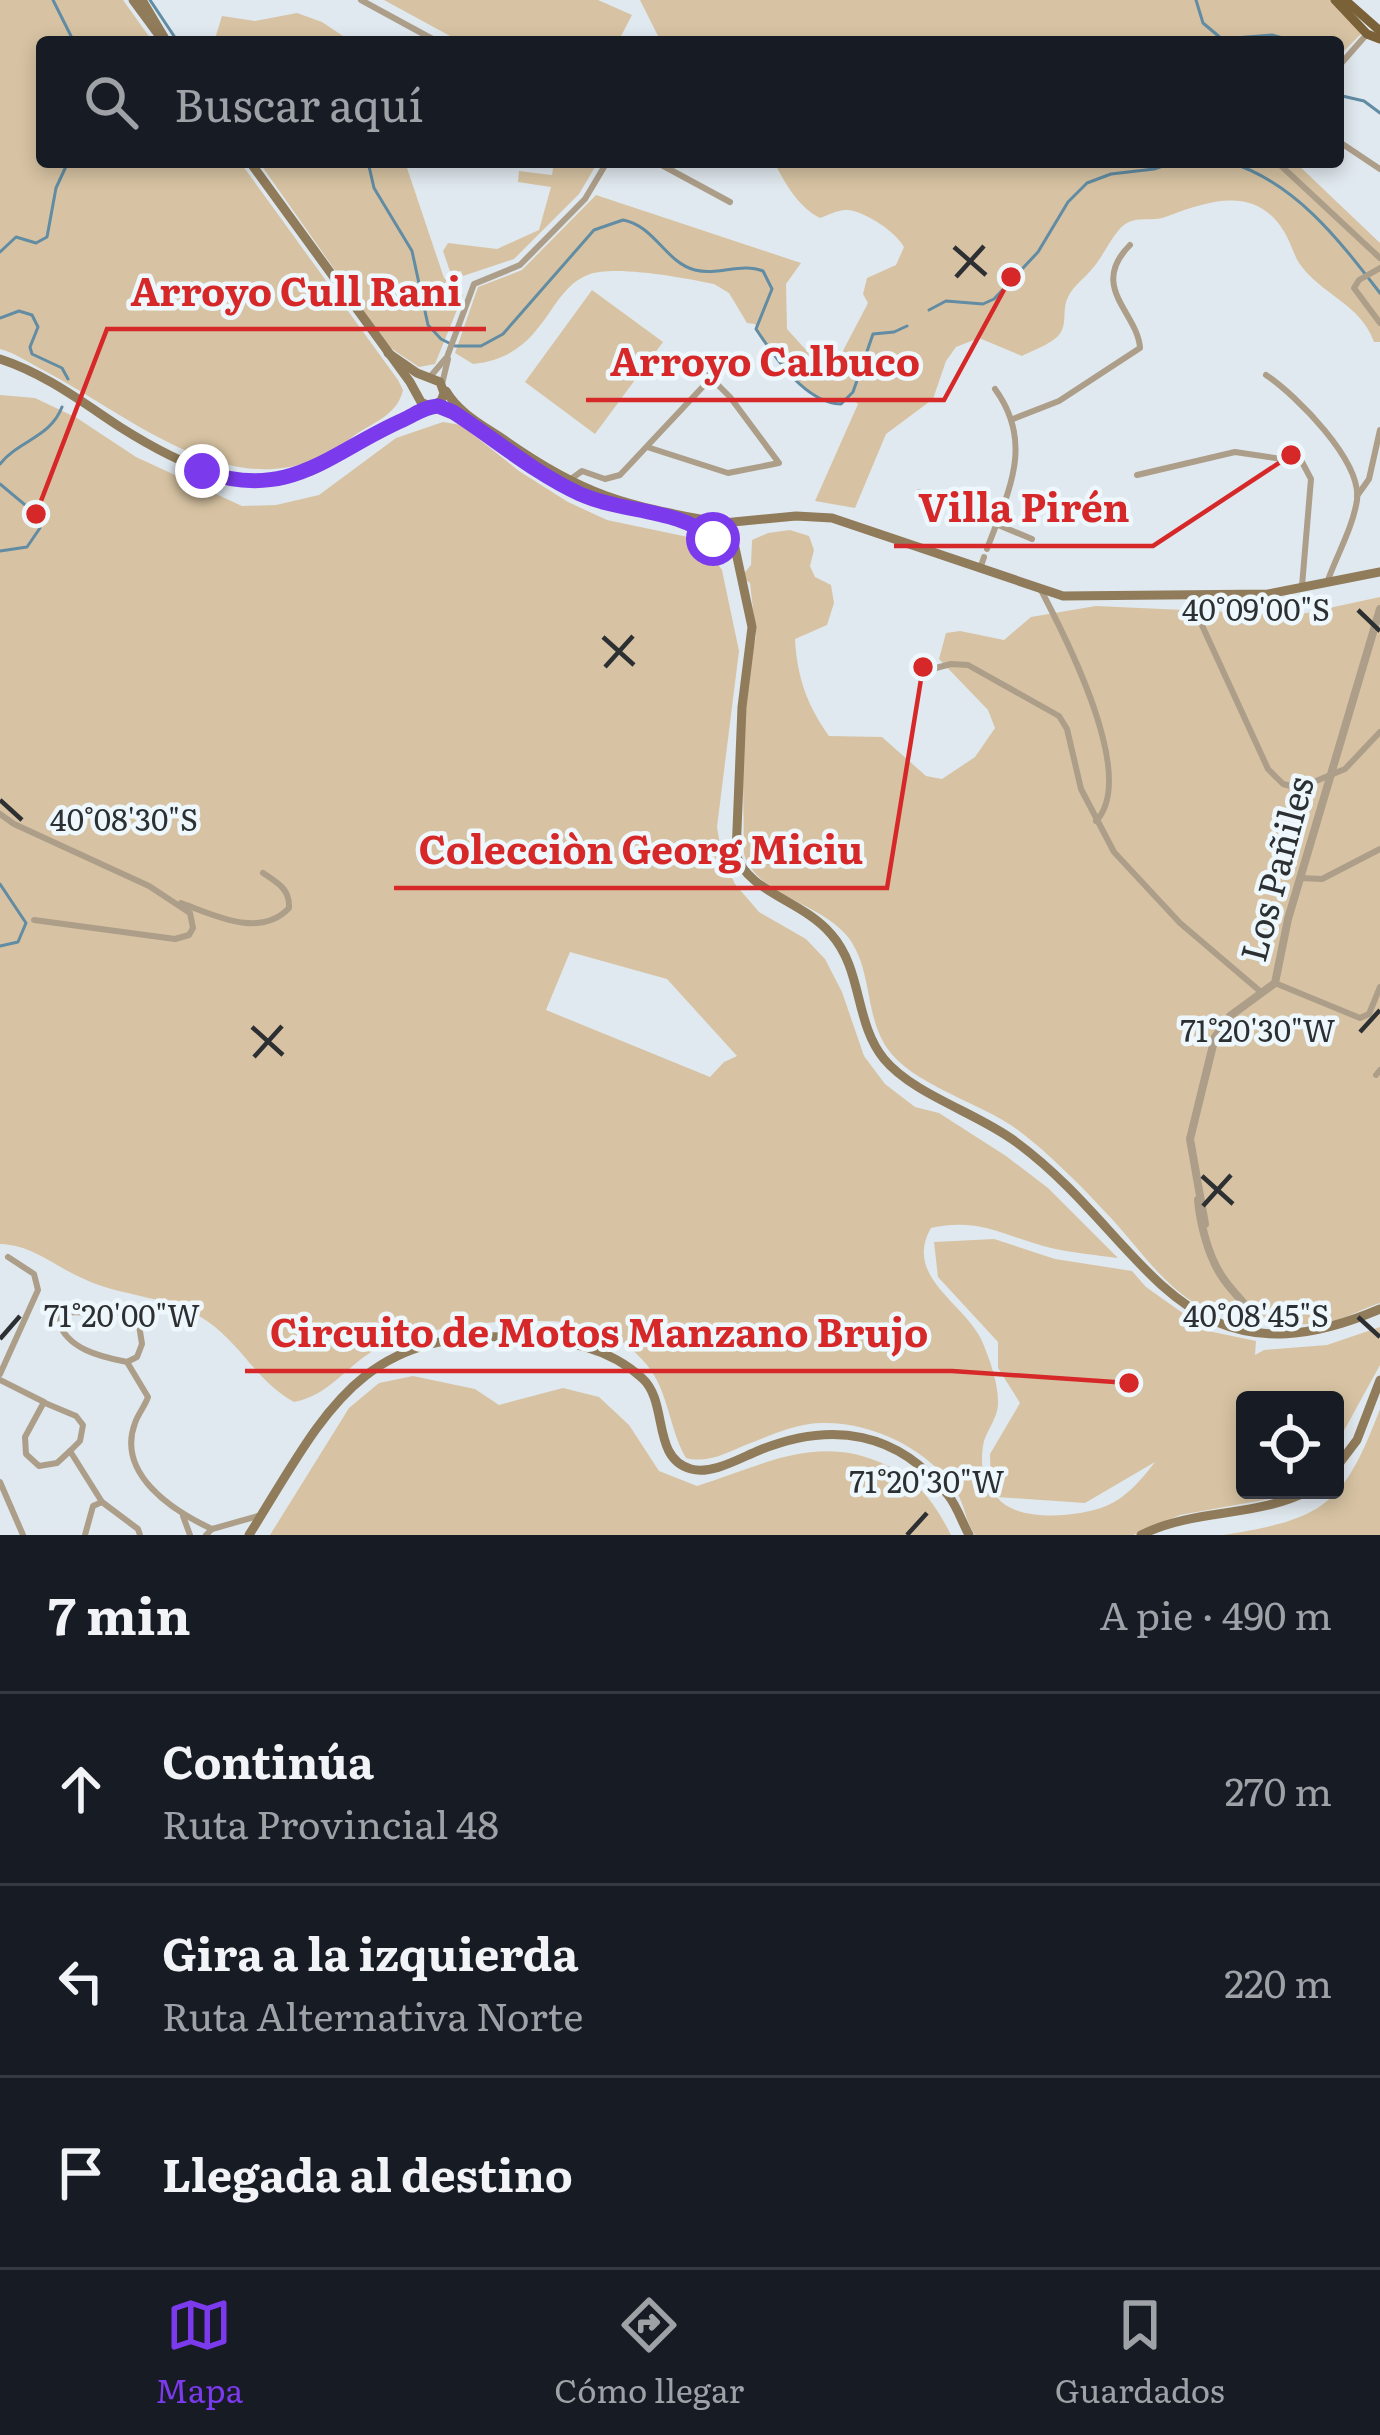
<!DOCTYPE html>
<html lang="es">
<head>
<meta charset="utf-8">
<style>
  :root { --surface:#171b24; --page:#242831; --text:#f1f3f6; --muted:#9ea1a6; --line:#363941; --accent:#7c3aed }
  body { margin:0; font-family:Literata,serif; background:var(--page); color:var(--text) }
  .controls { position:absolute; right:36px; bottom:36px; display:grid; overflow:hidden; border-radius:12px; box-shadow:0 6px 18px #0003 }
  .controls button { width:108px; height:108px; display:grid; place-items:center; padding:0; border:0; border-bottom:3px solid var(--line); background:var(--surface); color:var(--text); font:60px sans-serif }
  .stop { position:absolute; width:36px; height:36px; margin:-27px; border:9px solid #7c3aed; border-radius:50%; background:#fff }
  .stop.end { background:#7c3aed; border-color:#fff; box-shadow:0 3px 12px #0008 }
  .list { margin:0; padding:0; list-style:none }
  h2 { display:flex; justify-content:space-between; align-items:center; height:156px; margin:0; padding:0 48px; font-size:51px }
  h2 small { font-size:39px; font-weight:400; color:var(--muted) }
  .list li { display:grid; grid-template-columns:78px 1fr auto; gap:36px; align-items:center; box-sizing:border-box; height:192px; padding:0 48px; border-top:3px solid var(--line) }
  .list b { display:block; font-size:45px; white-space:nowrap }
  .list p { margin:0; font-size:39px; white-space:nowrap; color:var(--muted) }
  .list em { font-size:39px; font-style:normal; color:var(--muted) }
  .icon { flex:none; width:66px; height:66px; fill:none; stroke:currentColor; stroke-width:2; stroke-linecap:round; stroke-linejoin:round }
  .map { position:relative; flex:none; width:1380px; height:1535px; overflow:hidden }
  .search { position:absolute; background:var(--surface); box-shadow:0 6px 18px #0003; left:36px; right:36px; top:36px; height:132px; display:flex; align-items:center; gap:30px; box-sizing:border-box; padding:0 42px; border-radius:12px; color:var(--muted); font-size:45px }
  .sheet { height:732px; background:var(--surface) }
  nav { display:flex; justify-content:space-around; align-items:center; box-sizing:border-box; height:168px; border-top:3px solid var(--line); background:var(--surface); font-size:33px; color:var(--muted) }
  nav a { display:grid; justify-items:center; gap:6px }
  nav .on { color:var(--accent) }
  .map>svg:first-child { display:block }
  .green { fill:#d7c3a3; fill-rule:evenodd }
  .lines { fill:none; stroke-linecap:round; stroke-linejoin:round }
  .stream { stroke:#618ca3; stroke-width:3 }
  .minor { stroke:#ad9e89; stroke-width:6 }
  .tertiary { stroke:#ad9e89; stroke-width:8 }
  .secondary { stroke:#907b5a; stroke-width:9 }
  .primary { stroke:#7b6138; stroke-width:9 }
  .route { stroke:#7c3aed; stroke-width:15 }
  .ticks { fill:none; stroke:#2d3032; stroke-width:4.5 }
  .labels { text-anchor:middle; stroke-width:9; stroke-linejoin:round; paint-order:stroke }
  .street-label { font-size:36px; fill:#2d3032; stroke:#edf7fc }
  .ticks-label { font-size:30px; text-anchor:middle; fill:#2d3032; stroke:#edf7fc; stroke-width:9; stroke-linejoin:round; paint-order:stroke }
  .leader { fill:none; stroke:#d62828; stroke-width:4.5 }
  .callout-dot { fill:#d62828; stroke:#edf7fc; stroke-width:4.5 }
  .callout-label { font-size:39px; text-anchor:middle; font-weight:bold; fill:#d62828; stroke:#edf7fc; stroke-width:9; stroke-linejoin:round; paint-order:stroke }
</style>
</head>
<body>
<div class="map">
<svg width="1380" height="1535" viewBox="0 0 1380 1535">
  <rect width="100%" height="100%" fill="#e0e9ef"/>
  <g class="green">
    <path d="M0 0H123L153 42H42V162H240L398 380 403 390C397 417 370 423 351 438 245 521 136 418 41 369 28 362 15 353 0 349Z"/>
    <polygon points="384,0 598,0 632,15 618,42 461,42"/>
    <polygon points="640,0 1331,0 1358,26 1361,34 1338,57 1338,42 661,42"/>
    <polygon points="297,13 322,22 352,42 214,42 222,16 255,21"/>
    <polygon points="259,162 405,162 444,278 463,295 435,364 419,367 389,347"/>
    <polygon points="554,162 590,162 595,167 579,194 514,259 463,276 461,271 451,274 443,251 448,243 497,249 539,230 551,187 518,182 519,171 552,175"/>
    <path d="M774 162H1295L1380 243V342H1374C1361 304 1320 294 1299 263 1293 253 1290 240 1283 230 1255 185 1208 201 1168 216 1149 224 1133 212 1118 231 1108 243 1102 258 1092 269 1084 279 1074 285 1068 297 1062 309 1067 322 1061 332 1055 343 1033 350 1022 356L979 338 956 347 946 361 933 399 886 434 855 508 815 501 858 404 851 397C817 422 778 357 759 334L755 324 747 323 729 293 714 284C686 278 616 265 590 274 546 289 547 357 473 364L455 353 478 287 522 270 596 195 801 263 786 284 787 329 824 370 834 368 868 303 863 294 867 278 896 265 904 247C896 232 866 212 848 210 839 209 828 215 820 218 798 207 785 183 774 162Z"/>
    <polygon points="592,290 663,342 595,434 525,382"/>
    <path d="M0 395 35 398 77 418 136 457 242 506 276 505 319 495 396 438 443 422 461 425 519 471 568 502 607 520 688 537 709 551 722 570 739 651 717 827 722 857 735 884 759 912 806 939 825 959 842 992 864 1056 885 1084 915 1107 939 1113 1006 1156 1048 1188 1118 1258C1096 1255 1073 1253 1051 1248 1006 1237 980 1217 931 1228 903 1277 965 1303 982 1341 990 1360 999 1385 998 1405 997 1418 988 1429 984 1441 981 1454 982 1466 983 1479L991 1487 990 1454 1020 1403 998 1368V1342L938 1277 934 1242 994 1239 1055 1259 1132 1271 1146 1287 1208 1331 1256 1341 1255 1355 1264 1350 1327 1345 1380 1327V1365L1335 1447V1400H1245V1490H1292L1281 1497 1180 1515 1133 1535H975C966 1523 965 1506 957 1493 930 1449 871 1421 820 1423 795 1424 771 1435 748 1444 728 1452 708 1464 686 1458 669 1429 669 1392 647 1365 635 1351 620 1338 604 1331 556 1310 424 1324 378 1348 346 1365 331 1395 294 1402 258 1383 241 1344 207 1321 171 1296 122 1297 84 1279 54 1266 33 1245 0 1244ZM570 952 667 979 737 1056 724 1062 710 1077 546 1010ZM1155 1462C1142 1479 1126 1498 1106 1506 1079 1517 1016 1523 997 1497L1085 1503Z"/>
    <path d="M790 530 809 536 814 550 810 566 815 577 831 585 834 603 827 625 795 639C797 677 807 705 829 736L882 737 926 776 942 779 975 757 995 728 988 710 939 659 946 633 960 631 1004 640 1031 617 1096 606 1297 615 1380 597V1303C1363 1308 1346 1319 1329 1322 1309 1326 1285 1324 1265 1321 1248 1319 1227 1318 1211 1311 1170 1296 1140 1249 1111 1218 1083 1188 1051 1155 1018 1130 982 1103 912 1085 887 1048 864 1014 873 970 848 937 820 902 757 896 744 854L742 707 756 636 750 583 741 577 751 565 752 540 768 533Z"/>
    <path d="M413 1376 475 1389 499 1405 563 1388 599 1397 629 1425 659 1471 697 1486C764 1465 819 1432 888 1466 919 1481 936 1505 951 1535H270L349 1408 379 1383Z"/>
    <path d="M1380 1409V1535H1223C1324 1519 1343 1506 1380 1409Z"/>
  </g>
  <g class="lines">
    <g class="stream">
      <polyline points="53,0 74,42"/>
      <polyline points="150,0 178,42"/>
      <polyline points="1196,0 1203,23 1222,39 1272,35 1297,42"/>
      <polyline points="1338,95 1364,101 1380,113"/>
      <path d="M368 162 374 188 412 251 428 325 441 339 455 346H481L503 334 594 230 623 220C655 226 665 262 695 270 718 276 741 262 763 271L772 289 756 329C774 356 805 403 841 404L853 392 873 334 894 332 907 326"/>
      <path d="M1229 162C1296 183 1339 240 1380 293"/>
      <polyline points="0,252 16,237 36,243 47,237 56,188 68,162"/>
      <polyline points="929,310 946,301 983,304 994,299 1038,252 1068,202 1087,183 1111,174 1154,169 1175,162"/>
      <polyline points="0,318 19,311 32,315 38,327 30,347 32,354 62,368 68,379"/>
      <path d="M0 464C19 440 50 438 62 407"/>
      <polyline points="0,484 36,514 40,528 27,547 0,551"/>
      <polyline points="0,884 26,923 18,942 0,946"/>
    </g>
    <g class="minor">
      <polyline points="361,0 438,42"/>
      <polyline points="1338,67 1367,34"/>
      <polyline points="1338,141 1380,169"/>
      <polyline points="656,162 730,202"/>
      <polyline points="1277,162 1380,258"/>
      <polyline points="1380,268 1359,280 1354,288 1380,323"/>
      <path d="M1266 375C1296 395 1362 461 1357 500 1353 527 1337 555 1328 580"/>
      <polyline points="429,378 447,357 474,284 520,265 585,199 607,162"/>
      <polyline points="442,384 448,359"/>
      <path d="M1013 419 1059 401 1140 348C1138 313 1088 287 1130 245"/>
      <polyline points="647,447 728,473 779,463 730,397 689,356"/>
      <polyline points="1137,475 1235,452 1302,462 1311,479 1302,586"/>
      <polyline points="571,479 582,471 605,479 620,475 711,378"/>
      <polyline points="919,492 1032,539"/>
      <polyline points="1357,496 1369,479 1380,430"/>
      <path d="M987 549C1008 492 1035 444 995 389"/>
      <polyline points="980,569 984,557"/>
      <path d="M1042 592C1066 638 1138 777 1096 821"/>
      <polyline points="1189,597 1268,769 1283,784 1299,788 1345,769 1380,732"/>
      <polyline points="917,673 951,664 968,665 1059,716 1067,729 1081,789 1114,852 1180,923 1261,992"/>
      <polyline points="0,814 14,824 149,886 190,913 193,928 189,935 175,939 34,920"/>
      <polyline points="1300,878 1322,879 1380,849"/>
      <path d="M181 903C214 915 260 939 289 908 290 889 278 883 263 873"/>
      <polyline points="1275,983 1360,1018 1369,1014 1380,987"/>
      <polyline points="1376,1075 1380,1070"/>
      <path d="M127 1362 137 1357 142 1344 139 1325 121 1313 67 1312 58 1320C66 1349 101 1357 127 1362L148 1397C145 1406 138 1414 135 1423 116 1474 173 1511 212 1529"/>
      <polyline points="0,1374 38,1290 34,1274 8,1257"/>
      <polyline points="0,1380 44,1402 25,1437 26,1454 39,1466 57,1463 70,1451 102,1502"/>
      <polyline points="45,1403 76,1416 83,1425 80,1441 70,1451"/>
      <polyline points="0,1482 23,1535"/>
      <polyline points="183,1516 190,1535"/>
      <polyline points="85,1535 93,1506 102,1502 138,1529 140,1535"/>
      <polyline points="206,1535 212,1529 258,1516"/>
    </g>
    <g class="tertiary">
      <path d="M1198 1200C1200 1223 1208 1255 1221 1275 1236 1299 1250 1302 1258 1332"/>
      <polyline points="1205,1224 1190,1139 1215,1037 1230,1016 1275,983 1288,919 1380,609"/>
    </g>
    <g class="secondary">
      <polyline points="133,0 164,42"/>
      <polyline points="142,0 164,37"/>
      <polyline points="250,162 410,382 421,402 430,406"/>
      <path d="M0 359C44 373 82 402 120 427 177 463 243 497 311 471 334 462 353 445 375 433 396 422 420 413 441 401L444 393 440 382 417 373 388 353"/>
      <path d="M446 391C459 413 482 425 503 439 585 497 624 505 721 523"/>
      <polyline points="433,406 466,421"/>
      <polyline points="679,521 699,528 714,539"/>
      <polyline points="723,523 796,516 832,518 1063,596 1268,594 1380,572"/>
      <circle cx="721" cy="533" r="10"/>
      <path d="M731 529 752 627 742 707 736 854C747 892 802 900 831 934 863 970 854 1022 884 1059 914 1095 978 1113 1016 1142 1148 1239 1179 1395 1380 1309"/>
      <polyline points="1335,1469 1357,1440 1380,1380"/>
      <path d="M249 1535C325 1414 359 1325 524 1338 568 1341 608 1347 642 1378 669 1402 651 1458 691 1469 712 1475 740 1458 760 1450 832 1421 898 1431 948 1495 957 1506 962 1522 969 1535"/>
      <path d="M1141 1535C1195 1508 1257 1518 1310 1490"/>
    </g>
    <g class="primary">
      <polyline points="1335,0 1367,34 1380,39"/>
      <polyline points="1345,0 1380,31"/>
    </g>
  </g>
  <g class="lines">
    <path class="route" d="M202 471C291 502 330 452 403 420 416 414 424 407 438 406L453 412C495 439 534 473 580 494 622 513 679 508 713 539"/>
  </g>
  <path class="ticks" d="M954 247 986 275M956 277 984 246M1358 610 1380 631M603 637 634 665M605 667 633 636M0 800 22 820M252 1027 283 1055M1360 1032 1380 1010M254 1057 282 1026M1202 1176 1233 1204M1203 1206 1231 1175M1358 1317 1380 1337M0 1339 20 1316M907 1535 927 1513"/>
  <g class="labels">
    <g class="street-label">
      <text transform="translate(1277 869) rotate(-75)" y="13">Los Pañiles</text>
    </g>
  </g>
  <g class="ticks-label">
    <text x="1256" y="621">40°09'00"S</text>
    <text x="124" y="831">40°08'30"S</text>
    <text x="1258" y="1042">71°20'30"W</text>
    <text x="122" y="1327">71°20'00"W</text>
    <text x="1256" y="1327">40°08'45"S</text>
    <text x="927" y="1493">71°20'30"W</text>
  </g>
  <path class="leader" d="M36 514L107 329H486M1011 277L944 400H586M1291 455L1153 546H894M923 667L887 888H394M1129 1383L952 1371H245"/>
  <g class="callout-dot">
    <circle cx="36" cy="514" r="12"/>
    <circle cx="1011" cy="277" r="12"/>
    <circle cx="1291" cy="455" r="12"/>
    <circle cx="923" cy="667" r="12"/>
    <circle cx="1129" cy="1383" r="12"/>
  </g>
  <g class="callout-label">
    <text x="296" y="306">Arroyo Cull Rani</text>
    <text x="765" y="376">Arroyo Calbuco</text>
    <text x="1024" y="522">Villa Pirén</text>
    <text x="641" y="864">Colecciòn Georg Miciu</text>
    <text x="599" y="1347">Circuito de Motos Manzano Brujo</text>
  </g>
</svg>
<div class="controls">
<button><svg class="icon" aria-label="locate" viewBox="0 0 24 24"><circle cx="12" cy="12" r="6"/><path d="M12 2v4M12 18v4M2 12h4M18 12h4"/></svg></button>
</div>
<div class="stop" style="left:713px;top:539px"></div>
<div class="stop end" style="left:202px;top:471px"></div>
<div class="search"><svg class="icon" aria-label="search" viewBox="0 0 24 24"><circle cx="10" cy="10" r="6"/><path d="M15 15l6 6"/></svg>Buscar aquí</div>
</div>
<section class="sheet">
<h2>7 min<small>A pie · 490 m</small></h2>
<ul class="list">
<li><svg class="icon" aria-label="ahead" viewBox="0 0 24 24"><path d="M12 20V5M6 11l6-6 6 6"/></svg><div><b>Continúa</b><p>Ruta Provincial 48</p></div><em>270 m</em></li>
<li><svg class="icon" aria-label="left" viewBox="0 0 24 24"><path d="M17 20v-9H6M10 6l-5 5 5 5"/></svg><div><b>Gira a la izquierda</b><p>Ruta Alternativa Norte</p></div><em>220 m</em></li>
<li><svg class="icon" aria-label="arrive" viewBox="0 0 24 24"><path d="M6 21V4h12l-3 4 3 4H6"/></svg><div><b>Llegada al destino</b></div></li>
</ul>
</section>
<nav>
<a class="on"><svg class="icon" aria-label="map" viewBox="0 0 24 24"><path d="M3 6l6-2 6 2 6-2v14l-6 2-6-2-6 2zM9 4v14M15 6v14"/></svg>Mapa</a>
<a><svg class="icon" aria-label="directions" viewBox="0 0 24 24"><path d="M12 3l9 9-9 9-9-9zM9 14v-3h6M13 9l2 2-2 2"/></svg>Cómo llegar</a>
<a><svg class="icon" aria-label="saved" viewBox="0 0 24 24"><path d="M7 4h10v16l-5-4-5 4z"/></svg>Guardados</a>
</nav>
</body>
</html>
